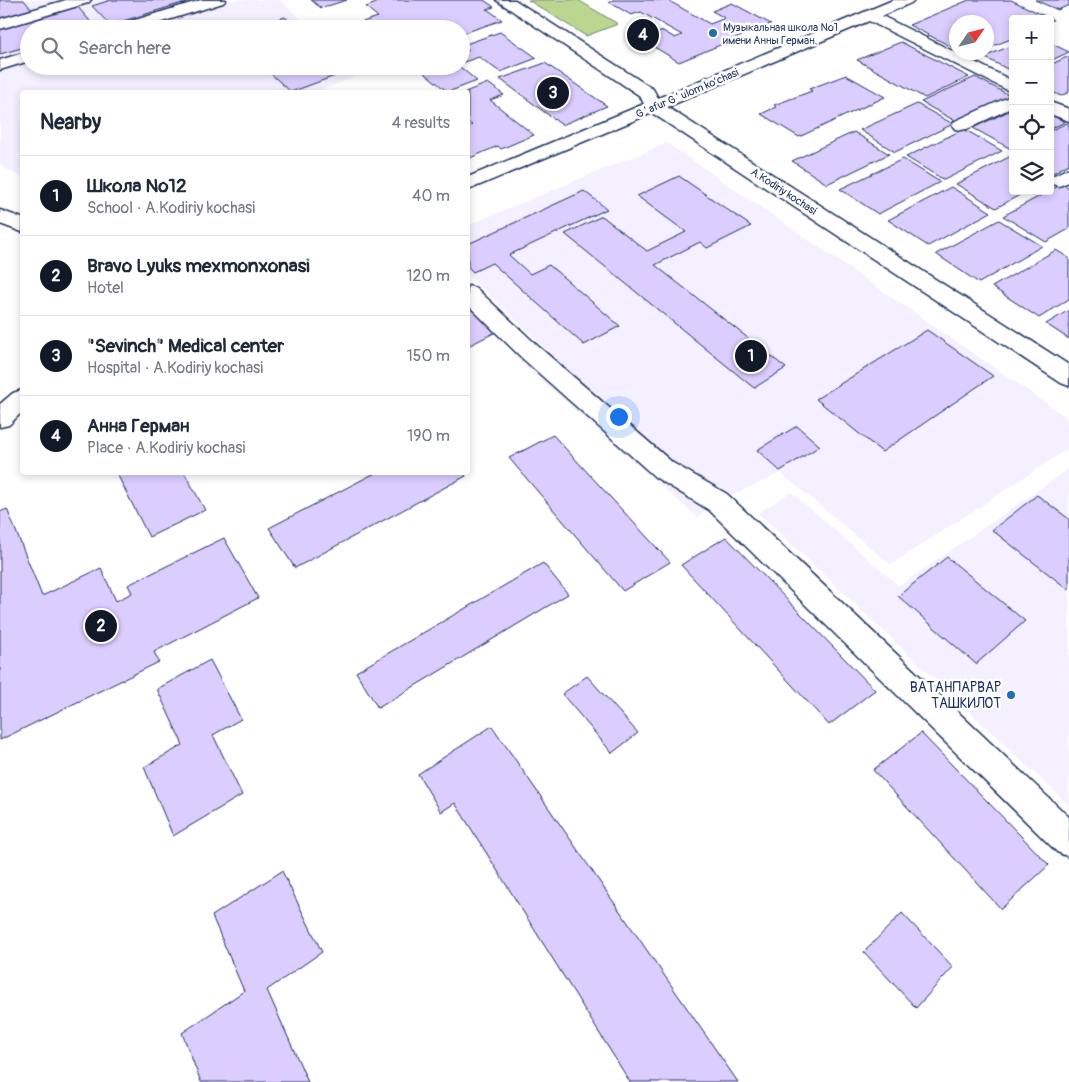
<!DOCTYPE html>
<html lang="en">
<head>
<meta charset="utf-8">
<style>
  :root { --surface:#fff; --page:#f6f6f7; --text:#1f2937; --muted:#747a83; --line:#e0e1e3; --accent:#111827 }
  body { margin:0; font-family:Pangolin,sans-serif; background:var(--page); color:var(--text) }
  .controls { position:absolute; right:15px; top:15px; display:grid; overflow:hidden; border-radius:5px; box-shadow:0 2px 8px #0003 }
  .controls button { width:45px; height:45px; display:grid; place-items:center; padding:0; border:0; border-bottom:1px solid var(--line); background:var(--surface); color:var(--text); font:25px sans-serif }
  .compass { position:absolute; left:949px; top:15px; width:45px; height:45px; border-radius:50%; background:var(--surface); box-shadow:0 2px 8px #0003; rotate:55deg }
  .you { position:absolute; left:618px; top:416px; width:18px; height:18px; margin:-12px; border:4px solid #fff; border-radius:50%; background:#1a73e8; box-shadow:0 0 0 8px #1a73e833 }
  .badge { display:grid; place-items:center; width:32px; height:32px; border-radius:50%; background:var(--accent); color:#fff; font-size:16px; font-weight:700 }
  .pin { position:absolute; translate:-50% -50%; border:2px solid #fff; box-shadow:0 1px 5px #0006 }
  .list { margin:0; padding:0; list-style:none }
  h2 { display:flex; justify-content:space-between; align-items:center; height:65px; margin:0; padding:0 20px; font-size:21px }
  h2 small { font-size:16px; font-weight:400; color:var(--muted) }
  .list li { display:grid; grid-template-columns:32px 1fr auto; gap:15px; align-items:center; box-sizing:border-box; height:80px; padding:0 20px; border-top:1px solid var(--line) }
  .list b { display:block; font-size:19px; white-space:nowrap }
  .list p { margin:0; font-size:16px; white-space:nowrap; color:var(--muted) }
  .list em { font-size:16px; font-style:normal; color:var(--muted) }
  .icon { flex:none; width:28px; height:28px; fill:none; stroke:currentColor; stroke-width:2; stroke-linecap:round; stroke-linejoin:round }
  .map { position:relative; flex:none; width:1069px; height:1082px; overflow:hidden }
  .search { position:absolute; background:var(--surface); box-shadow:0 2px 8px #0003; left:20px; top:20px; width:450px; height:55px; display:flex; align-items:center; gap:12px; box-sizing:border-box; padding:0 18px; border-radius:28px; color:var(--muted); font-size:19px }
  .panel { position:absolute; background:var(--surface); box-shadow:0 2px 8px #0003; left:20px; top:90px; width:450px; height:385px; border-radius:5px }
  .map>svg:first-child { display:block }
  .built { fill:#f4f0ff }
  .green { fill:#bad68f; stroke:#6a8276 }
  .building { fill:#dccdff; stroke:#1b2f5e }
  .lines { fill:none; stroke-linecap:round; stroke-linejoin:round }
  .minor-casing { stroke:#1b2f5e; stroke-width:3 }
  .minor { fill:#fff; fill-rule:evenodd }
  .poi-dot { fill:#1f6fb2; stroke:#fff; stroke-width:2 }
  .labels { text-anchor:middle; stroke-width:5; stroke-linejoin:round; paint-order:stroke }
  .far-poi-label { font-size:11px; fill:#1b2f5e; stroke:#fff; text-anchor:start }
  .far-street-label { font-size:11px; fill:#1b2f5e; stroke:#fff }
  .poi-label { font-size:14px; fill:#1b2f5e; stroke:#fff; text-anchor:end }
</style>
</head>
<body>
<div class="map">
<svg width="1069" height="1082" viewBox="0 0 1069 1082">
  <rect width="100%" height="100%" fill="#fff"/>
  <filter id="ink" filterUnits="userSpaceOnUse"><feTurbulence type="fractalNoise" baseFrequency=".02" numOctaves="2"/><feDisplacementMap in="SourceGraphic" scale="10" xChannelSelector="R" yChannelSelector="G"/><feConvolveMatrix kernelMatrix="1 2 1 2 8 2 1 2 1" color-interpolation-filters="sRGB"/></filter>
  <g filter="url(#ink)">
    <g class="built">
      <polygon points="0,0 280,0 312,29 29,29 29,66 355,66 363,74 315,92 22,92 22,177 5,169 0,163"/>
      <polygon points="667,143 1069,419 1069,448 891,565 781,473 718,502 697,517 518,360 543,346 468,275 468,225"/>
      <polygon points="1069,469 1069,805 758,513 791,492 899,586"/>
    </g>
    <polygon class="green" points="528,0 578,0 618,24 586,36"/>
    <g class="building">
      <polygon points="0,0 24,0 32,10 0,19"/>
      <polygon points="111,0 192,0 110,25 92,6"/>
      <polygon points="311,0 347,0 321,8"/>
      <polygon points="384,0 484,0 494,7 487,9 502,20 461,34 461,29 353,29 350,26 378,17 366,7"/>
      <polygon points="613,0 672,0 669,1 710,24 725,18 712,11 732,3 771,24 679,62 641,39 663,31 675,38 682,35 641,12 631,15 609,2"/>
      <polygon points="969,0 1011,0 1053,20 1013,19 1013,38 986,49 986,22 956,22 956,49 909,25"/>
      <polygon points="1035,0 1069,0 1069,5 1058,10"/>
      <polygon points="77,6 95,27 89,29 29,29 29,46 0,54 0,28"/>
      <polygon points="285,17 299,29 250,29"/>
      <polygon points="500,32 537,58 500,72 479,57 461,63 461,53 469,50 463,45"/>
      <polygon points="901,42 969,77 925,98 857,60"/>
      <polygon points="1050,43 1069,52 1050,61"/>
      <polygon points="1013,45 1013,72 984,57"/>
      <polygon points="1069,56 1069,92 1061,96 1050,91 1050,65"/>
      <polygon points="545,63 607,106 562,125 500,79"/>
      <polygon points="262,66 346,66 351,70 291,92"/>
      <polygon points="416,66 459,66 477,81 448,92"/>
      <polygon points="846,75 885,97 799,137 761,114 776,107 774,105 812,91 809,89"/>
      <polygon points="975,77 1011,96 957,122 921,102"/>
      <polygon points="488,83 504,95 490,100 534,135 501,149 498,146 470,158 468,156 468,127 472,125 468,122 468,92 465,92"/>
      <polygon points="917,104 953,124 895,152 860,130"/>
      <polygon points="1013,109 1013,149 1011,149 973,128"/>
      <polygon points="1050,114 1065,122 1050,129"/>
      <polygon points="1067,123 1069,124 1069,164 1053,173 1050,171 1050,131"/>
      <polygon points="964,129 1002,151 944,180 906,157"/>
      <polygon points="854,132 889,154 827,184 792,161"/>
      <polygon points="1013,155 1013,191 1027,191 996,208 956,184"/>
      <polygon points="903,159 940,182 878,214 840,189"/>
      <polygon points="679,176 751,226 707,248 700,242 655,265 786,368 754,388 565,234 602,216 647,251 686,232 637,196"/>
      <polygon points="1062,184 1069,188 1069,229 1046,242 1003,216"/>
      <polygon points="951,187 991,212 928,246 888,220"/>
      <polygon points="584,191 607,209 509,255 530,274 549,265 620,326 584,345 492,263 473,272 468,267 468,244"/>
      <polygon points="999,220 1042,246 979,283 936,254"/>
      <polygon points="1056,250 1069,258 1069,299 1039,318 992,287"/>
      <polygon points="468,304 496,332 468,346"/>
      <polygon points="1069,310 1069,339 1046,324"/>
      <polygon points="927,330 993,376 882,452 816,399"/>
      <polygon points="797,426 820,446 780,471 757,450"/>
      <polygon points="553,435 670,562 623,591 509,458"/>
      <polygon points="116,472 184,472 205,510 149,537"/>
      <polygon points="377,472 463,472 466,476 295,568 269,528"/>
      <polygon points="1037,495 1069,519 1069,590 992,530"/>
      <polygon points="7,509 42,596 101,568 116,601 132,593 128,585 224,538 258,598 154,652 159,662 0,740 0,512"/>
      <polygon points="726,537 875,690 829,725 681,565"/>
      <polygon points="947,557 1025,621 976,664 898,596"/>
      <polygon points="543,563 568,594 378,708 356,672"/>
      <polygon points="210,660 241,719 213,735 242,795 173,836 144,767 183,745 157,689"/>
      <polygon points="587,676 638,733 612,753 562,694"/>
      <polygon points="492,726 738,1082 630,1082 455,803 441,812 418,774"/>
      <polygon points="921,733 1049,865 1001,909 873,770"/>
      <polygon points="282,871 322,952 267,990 308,1082 201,1082 182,1033 244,991 212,916"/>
      <polygon points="902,913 953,967 916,1008 864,952"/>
    </g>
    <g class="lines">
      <defs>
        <g id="minor">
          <polygon points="66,0 91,0 88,3 0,29 0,19"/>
          <polygon points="201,0 226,0 223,3 139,29 113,29 115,26"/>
          <polygon points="496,0 515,0 653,89 658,98 893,0 914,0 911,3 882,16 1013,81 1013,93 869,21 667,107 1069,365 1069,386 1061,383 652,113 468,190 468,177 644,104 640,96"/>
          <polygon points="29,51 29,61 0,70 0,60"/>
          <polygon points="1013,95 1013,107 967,129 961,130 955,129 952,125 955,121"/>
          <polygon points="1050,102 1069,109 1069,121 1050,114"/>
          <polygon points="1069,168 1069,182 1059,186 1052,184 1050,181 1052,176"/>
          <polygon points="0,210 22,218 22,232 0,224"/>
          <polygon points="468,286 476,288 539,347 673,463 727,494 1069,817 1069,857 1057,852 709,510 655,477 523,359 468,305"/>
          <polygon points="22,390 22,412 9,425 0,427 0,404 13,393"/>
        </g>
      </defs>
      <use href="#minor" class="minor-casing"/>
      <use href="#minor" class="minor"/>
    </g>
  </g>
  <g class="poi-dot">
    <circle cx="713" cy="33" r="5"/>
    <circle cx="1011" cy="695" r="5"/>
  </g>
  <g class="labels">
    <g class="far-poi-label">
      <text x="723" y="31">Музыкальная школа №1<tspan x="723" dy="13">имени Анны Герман.</tspan></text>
    </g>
    <g class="far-street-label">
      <text transform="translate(687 93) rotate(-23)" y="4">Gʻafur Gʻulom ko’chasi</text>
      <text transform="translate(784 191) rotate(33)" y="4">A.Kodiriy kochasi</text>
    </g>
    <g class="poi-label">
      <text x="1001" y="692">ВАТАНПАРВАР<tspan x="1001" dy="16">ТАШКИЛОТ</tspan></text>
    </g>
  </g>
</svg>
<div class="controls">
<button>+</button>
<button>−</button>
<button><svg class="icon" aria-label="locate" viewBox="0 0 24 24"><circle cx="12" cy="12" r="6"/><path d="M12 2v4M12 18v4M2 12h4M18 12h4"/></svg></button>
<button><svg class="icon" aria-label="layers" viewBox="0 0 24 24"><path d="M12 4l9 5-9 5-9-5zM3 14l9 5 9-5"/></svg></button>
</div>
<svg class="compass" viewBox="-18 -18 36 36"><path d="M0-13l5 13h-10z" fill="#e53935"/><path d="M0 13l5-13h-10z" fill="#747a83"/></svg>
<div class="you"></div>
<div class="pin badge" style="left:751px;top:356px">1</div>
<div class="pin badge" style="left:101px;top:626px">2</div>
<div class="pin badge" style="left:553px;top:93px">3</div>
<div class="pin badge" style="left:643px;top:35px">4</div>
<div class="search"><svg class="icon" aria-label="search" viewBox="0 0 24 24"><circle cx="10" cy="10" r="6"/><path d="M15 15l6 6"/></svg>Search here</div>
<section class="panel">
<h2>Nearby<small>4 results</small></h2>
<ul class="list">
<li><span class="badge">1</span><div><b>Школа №12</b><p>School · A.Kodiriy kochasi</p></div><em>40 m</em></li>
<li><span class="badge">2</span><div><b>Bravo Lyuks mexmonxonasi</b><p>Hotel</p></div><em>120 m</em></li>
<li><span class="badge">3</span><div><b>&quot;Sevinch&quot; Medical center</b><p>Hospital · A.Kodiriy kochasi</p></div><em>150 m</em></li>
<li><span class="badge">4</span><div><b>Анна Герман</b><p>Place · A.Kodiriy kochasi</p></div><em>190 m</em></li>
</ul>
</section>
</div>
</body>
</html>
